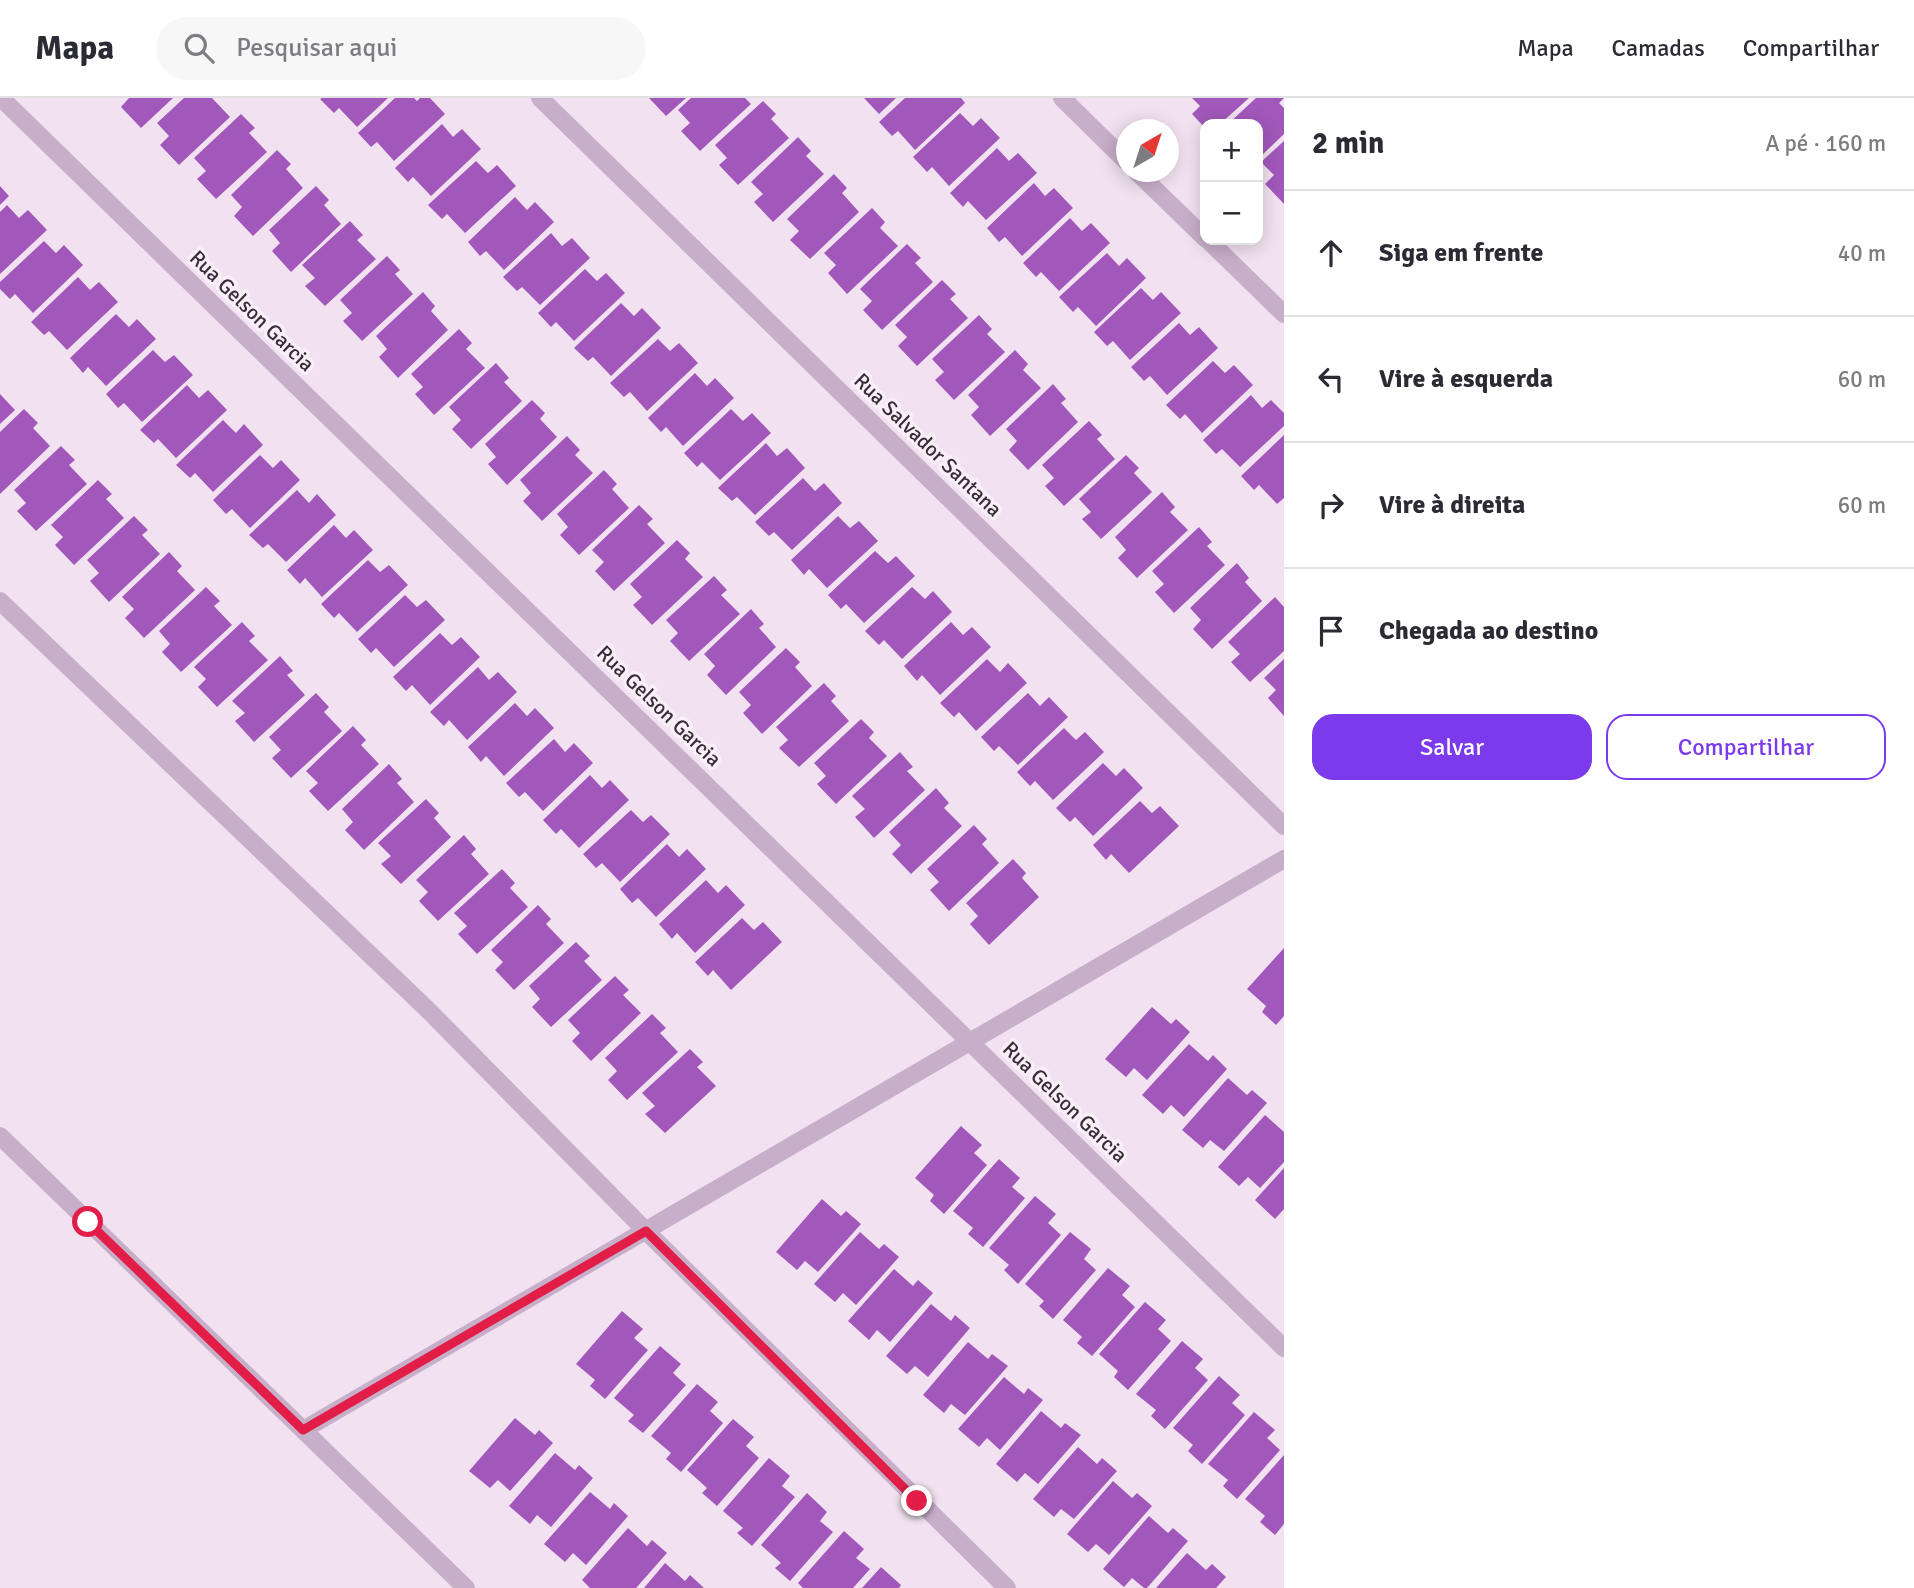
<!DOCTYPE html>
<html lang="pt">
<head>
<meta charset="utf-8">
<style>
  :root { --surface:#fff; --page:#f7f7f7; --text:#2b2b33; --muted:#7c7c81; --line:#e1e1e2; --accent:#7c3aed }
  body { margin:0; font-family:Signika,sans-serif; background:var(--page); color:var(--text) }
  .controls { position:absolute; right:21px; top:21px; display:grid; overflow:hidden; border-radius:14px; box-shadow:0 4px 18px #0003 }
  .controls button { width:63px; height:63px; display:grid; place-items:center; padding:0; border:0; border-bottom:2px solid var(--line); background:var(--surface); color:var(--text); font:35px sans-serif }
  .compass { position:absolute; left:1116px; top:21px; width:63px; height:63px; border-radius:50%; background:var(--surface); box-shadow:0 4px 18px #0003; rotate:39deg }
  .stop { position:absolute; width:21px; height:21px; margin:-16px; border:5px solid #e11d48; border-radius:50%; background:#fff }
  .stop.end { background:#e11d48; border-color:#fff; box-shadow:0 2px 7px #0008 }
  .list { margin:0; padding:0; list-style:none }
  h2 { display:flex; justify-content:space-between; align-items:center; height:91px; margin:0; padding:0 28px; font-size:30px }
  h2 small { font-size:23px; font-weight:400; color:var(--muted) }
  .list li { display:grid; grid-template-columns:46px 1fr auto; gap:21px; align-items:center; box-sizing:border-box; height:126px; padding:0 28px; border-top:2px solid var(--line) }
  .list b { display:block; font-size:26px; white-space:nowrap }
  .list em { font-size:23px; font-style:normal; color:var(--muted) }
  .actions { display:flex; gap:14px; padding:21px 28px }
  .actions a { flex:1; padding:16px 0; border:2px solid var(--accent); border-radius:21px; text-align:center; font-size:24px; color:var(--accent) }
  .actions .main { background:var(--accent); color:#fff }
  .icon { flex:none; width:38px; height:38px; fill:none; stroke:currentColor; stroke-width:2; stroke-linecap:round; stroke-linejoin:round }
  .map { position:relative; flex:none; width:1284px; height:1490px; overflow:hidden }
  header { display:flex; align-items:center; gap:42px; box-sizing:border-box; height:98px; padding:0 35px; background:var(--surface); border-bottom:2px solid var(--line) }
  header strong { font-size:33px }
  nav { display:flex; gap:38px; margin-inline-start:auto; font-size:24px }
  .search { width:490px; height:63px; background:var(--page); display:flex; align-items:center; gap:18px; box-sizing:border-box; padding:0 24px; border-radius:38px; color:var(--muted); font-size:26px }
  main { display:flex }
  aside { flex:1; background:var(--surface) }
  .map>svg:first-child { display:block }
  .building { fill:#a258ba }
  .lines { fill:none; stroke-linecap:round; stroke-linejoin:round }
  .street { stroke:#c8afc9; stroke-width:18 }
  .route { stroke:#e11d48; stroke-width:9 }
  .labels { text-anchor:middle; stroke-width:7; stroke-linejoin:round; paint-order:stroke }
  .street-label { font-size:21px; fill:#372c39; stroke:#f9eff9 }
</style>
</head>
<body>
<header>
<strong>Mapa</strong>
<div class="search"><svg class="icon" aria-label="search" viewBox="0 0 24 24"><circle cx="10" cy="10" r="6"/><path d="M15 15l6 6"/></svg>Pesquisar aqui</div>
<nav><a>Mapa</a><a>Camadas</a><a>Compartilhar</a></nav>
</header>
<main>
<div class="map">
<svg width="1284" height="1490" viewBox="0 0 1284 1490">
  <rect width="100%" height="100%" fill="#f2e2f1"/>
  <g class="building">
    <polygon points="129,0 173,0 141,30 121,9"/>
    <polygon points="184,0 212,0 230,19 179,67 160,47 169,38 157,25"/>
    <polygon points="322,0 388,0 357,29 339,10 334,15 320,1"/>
    <polygon points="395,0 414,0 417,3 420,0 430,0 445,16 394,63 377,44 371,49 358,35"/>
    <polygon points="649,0 686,0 666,18"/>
    <polygon points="691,0 745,0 751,6 700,53 681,33 690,25 678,12"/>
    <polygon points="864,0 896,0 879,16"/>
    <polygon points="905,0 961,0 965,5 915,52 898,33 892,38 879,24"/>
    <polygon points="1192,0 1249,0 1220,26 1205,26 1205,30 1192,16 1200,8"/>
    <polygon points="1256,0 1284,0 1279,5 1284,10 1284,36 1258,61 1258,26 1228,26"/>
    <polygon points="763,3 776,16 771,21 789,40 738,87 719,67 727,60 715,47"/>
    <polygon points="960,15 973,28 981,20 1000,40 949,88 932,69 927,74 913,59"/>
    <polygon points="241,16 255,30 249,35 267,54 216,101 197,81 206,73 194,60"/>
    <polygon points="442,26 453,39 462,31 481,51 431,98 413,79 408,84 395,70"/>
    <polygon points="798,39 811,53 806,58 824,76 773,124 754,104 763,96 751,84"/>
    <polygon points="1284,43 1284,106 1265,86 1274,77 1261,64"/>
    <polygon points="997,50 1009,63 1018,55 1037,75 986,122 968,103 963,109 950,95"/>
    <polygon points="277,52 291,66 286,71 303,90 253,138 234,118 242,109 231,97"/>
    <polygon points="476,63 488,75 497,67 516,88 465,135 447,116 442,121 428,107"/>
    <polygon points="834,76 847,90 842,95 859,114 810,161 790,142 799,133 787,121"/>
    <polygon points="1034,85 1045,98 1054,90 1073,110 1022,158 1005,139 999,144 987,130"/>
    <polygon points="0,88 9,98 0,107"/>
    <polygon points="316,88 329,102 324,107 341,126 291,174 272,153 280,145 269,132"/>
    <polygon points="515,99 527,112 535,104 554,124 504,172 486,153 480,158 468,144"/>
    <polygon points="7,107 19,120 28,112 47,132 0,176 0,114"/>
    <polygon points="872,110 885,124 880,130 898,148 847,196 828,175 836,167 824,155"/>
    <polygon points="1070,120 1082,133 1091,125 1110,145 1059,193 1041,174 1036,179 1023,165"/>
    <polygon points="350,123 363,137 357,142 376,161 325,208 305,188 315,180 302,167"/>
    <polygon points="551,135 562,148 572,140 590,160 540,207 522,189 517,193 503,179"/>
    <polygon points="44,143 56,155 64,147 83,167 33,215 15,196 10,201 0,191 0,184"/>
    <polygon points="907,146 921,160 915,165 933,184 882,232 863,212 872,203 860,191"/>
    <polygon points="1107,155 1119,168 1127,160 1146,180 1096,228 1078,209 1073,214 1059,199"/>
    <polygon points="387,158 400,172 395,176 413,196 362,243 343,223 352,215 340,202"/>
    <polygon points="585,171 597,183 606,175 625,195 574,243 556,224 551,229 538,215"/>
    <polygon points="78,179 90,192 99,184 118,204 67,252 49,233 44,237 31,224"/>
    <polygon points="942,182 956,196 950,201 968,220 917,268 898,248 907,239 895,227"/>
    <polygon points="1141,190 1153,202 1161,194 1181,215 1130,262 1113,243 1107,248 1094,234"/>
    <polygon points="423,194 435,208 431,213 448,232 398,280 379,259 387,251 376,238"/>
    <polygon points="621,205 634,218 642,210 661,230 611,278 593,259 588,263 574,250"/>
    <polygon points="116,216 129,229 137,221 156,241 106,288 88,269 83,275 70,260"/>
    <polygon points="979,217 992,231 987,236 1005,254 954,302 935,282 944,274 932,261"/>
    <polygon points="1179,225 1190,237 1199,229 1218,250 1167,297 1150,278 1144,283 1131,269"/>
    <polygon points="459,231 472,245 466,251 485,270 434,317 415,296 423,289 411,276"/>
    <polygon points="658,241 670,253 679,245 698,265 647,313 630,294 624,299 610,285"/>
    <polygon points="153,252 165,264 174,257 193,277 142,324 124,305 118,310 106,296"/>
    <polygon points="1015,252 1028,266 1023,272 1041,290 990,338 971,317 979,309 968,297"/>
    <polygon points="1213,263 1225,275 1234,267 1253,287 1202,335 1185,316 1180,321 1166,307"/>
    <polygon points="496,265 509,280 504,284 522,303 471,351 452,331 461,322 449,309"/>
    <polygon points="695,275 707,288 715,280 734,300 683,348 666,329 661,334 648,320"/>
    <polygon points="1053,286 1066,301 1061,305 1078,324 1028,372 1009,352 1017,343 1006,331"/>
    <polygon points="187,287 199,300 208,292 227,312 176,360 158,341 154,345 140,332"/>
    <polygon points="0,296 15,312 0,326"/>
    <polygon points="1251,297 1262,310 1271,302 1284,315 1284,328 1240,369 1222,351 1216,356 1203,342"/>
    <polygon points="532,302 545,315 540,321 557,339 507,387 488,366 496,359 485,346"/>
    <polygon points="24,311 38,325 33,330 50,348 0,396 0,334"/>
    <polygon points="731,311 743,323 752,315 771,335 720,382 702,364 697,369 684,355"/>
    <polygon points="223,322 236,335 244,326 263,347 213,394 195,375 190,380 176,367"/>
    <polygon points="1089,323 1102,337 1097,341 1115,361 1064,408 1045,388 1054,380 1042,367"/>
    <polygon points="1284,337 1284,400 1277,406 1259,387 1254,392 1241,378"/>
    <polygon points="567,338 580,352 575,357 593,375 542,423 523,403 531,395 520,382"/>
    <polygon points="766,345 777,358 787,350 805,370 755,417 737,399 732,403 718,390"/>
    <polygon points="61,348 75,362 69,367 87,386 36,433 17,413 26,405 14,392"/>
    <polygon points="260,357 273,370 281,362 300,382 250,430 232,411 226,416 213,402"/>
    <polygon points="1126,357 1139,370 1134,375 1152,394 1101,441 1082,421 1091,414 1079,401"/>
    <polygon points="604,372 617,386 612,391 629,410 579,457 560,437 568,429 557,416"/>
    <polygon points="803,380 815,393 824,385 842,405 792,452 774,434 769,438 755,424"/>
    <polygon points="98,382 112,396 106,401 124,420 74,467 55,447 63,439 51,427"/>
    <polygon points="297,392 309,405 317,396 336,417 286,464 268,446 263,450 249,437"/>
    <polygon points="1162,394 1175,409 1170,414 1188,432 1137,480 1118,460 1126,452 1115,439"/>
    <polygon points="639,407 653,421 647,426 665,445 614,493 595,473 604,464 592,452"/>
    <polygon points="134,418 148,432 142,437 160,456 109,504 90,483 99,475 87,462"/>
    <polygon points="838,418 850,430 859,423 878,443 827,490 809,471 804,477 791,462"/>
    <polygon points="334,427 346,440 354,432 373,452 322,499 305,480 300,486 287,472"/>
    <polygon points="1199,429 1212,444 1207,448 1225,467 1174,515 1155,494 1164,486 1152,473"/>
    <polygon points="677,442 690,455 685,461 703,479 652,527 633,507 642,499 630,486"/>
    <polygon points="875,453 888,465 896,458 915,478 864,525 846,506 841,511 828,497"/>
    <polygon points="169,454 182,468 177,473 195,492 144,540 125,520 134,511 122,499"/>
    <polygon points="368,462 380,474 389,467 408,487 357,534 339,515 334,520 321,506"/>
    <polygon points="1237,465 1249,480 1245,484 1262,503 1212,551 1193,531 1201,522 1190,510"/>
    <polygon points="714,478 727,492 721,497 740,516 689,563 670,543 678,535 666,522"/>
    <polygon points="206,489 220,503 214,508 232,527 181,574 162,554 170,546 159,533"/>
    <polygon points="912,489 925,501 933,493 952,514 902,561 884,542 879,547 865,533"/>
    <polygon points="405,497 417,509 426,502 445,522 394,569 376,550 371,555 358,541"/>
    <polygon points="1275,499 1284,509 1284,553 1250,584 1231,564 1240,556 1228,544"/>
    <polygon points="751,511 764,526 759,530 776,549 726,597 707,577 715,568 704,556"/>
    <polygon points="242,524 255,538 249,543 268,562 217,609 198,589 206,581 194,569"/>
    <polygon points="951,524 963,537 972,529 991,549 940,597 922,577 917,583 904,568"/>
    <polygon points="440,535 452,547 461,539 480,559 430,607 412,587 406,593 393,579"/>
    <polygon points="786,550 800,564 795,569 812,588 762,636 743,615 751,607 739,594"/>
    <polygon points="280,558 293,573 287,577 305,597 254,644 235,623 245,615 232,603"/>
    <polygon points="987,561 1000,574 1008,565 1027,585 976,633 959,614 954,619 940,605"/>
    <polygon points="1284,561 1284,618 1268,600 1276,592 1264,580"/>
    <polygon points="478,569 489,582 498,574 517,594 467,642 449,622 444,628 430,614"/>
    <polygon points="824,585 836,598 831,603 849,623 799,669 779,650 788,642 776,629"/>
    <polygon points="316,595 329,609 324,614 342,633 291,680 272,660 281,652 269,639"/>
    <polygon points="1028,595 1040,608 1049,599 1068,619 1018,667 999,648 994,653 981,639"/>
    <polygon points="515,605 527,618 535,610 554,630 504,678 486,658 481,664 468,649"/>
    <polygon points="861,621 874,634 869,640 887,658 836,706 817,686 826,678 814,665"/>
    <polygon points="353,628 366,642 361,647 379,666 328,713 309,693 318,685 306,673"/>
    <polygon points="1064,630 1076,642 1085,634 1104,654 1053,702 1035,683 1030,688 1017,674"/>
    <polygon points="554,641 565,654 574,645 593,665 543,713 525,694 519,699 506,685"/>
    <polygon points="900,654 913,669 907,673 925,692 874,740 855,719 865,711 852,698"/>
    <polygon points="1103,665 1116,678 1124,670 1143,690 1093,738 1075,719 1070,724 1056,710"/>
    <polygon points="389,666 402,681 397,685 414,704 364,752 345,732 353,724 342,711"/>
    <polygon points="590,677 602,690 610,682 629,702 579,750 561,731 556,736 543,722"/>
    <polygon points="936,690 949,705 944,710 962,728 911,776 892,756 901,747 889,734"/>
    <polygon points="426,701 439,715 434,720 451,739 401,786 381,766 391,758 378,745"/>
    <polygon points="1140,703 1152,715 1160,708 1179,728 1129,775 1111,756 1106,762 1093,747"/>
    <polygon points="631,712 643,724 651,717 670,736 620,784 602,765 596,770 583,756"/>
    <polygon points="974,727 987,741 982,746 999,765 949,813 930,792 939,784 927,771"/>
    <polygon points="464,737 476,751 471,756 489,776 438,823 419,803 428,794 416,782"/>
    <polygon points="667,746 679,759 687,751 706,771 656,819 638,800 632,805 620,791"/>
    <polygon points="1013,761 1026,775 1022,780 1039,799 989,847 970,826 978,818 966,805"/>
    <polygon points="502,771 515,785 510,790 528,809 477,856 458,836 467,828 454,815"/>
    <polygon points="706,782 718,795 726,787 745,807 695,855 677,835 672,841 659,826"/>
    <polygon points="538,807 551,821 546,826 564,845 514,892 495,872 503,864 491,852"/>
    <polygon points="742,820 754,832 763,824 782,844 731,892 713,872 708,878 695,864"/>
    <polygon points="576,844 590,858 584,863 602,882 551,929 532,909 540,901 529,888"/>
    <polygon points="1284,850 1284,918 1276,927 1262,914 1266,908 1247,891"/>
    <polygon points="615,878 629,892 623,897 641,915 591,963 572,943 580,935 568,922"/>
    <polygon points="1152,909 1171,926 1176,921 1190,934 1147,982 1134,970 1126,979 1105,961"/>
    <polygon points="652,916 666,930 660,935 678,954 627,1002 608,982 617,973 605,960"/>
    <polygon points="1189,946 1208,963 1213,957 1227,971 1184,1019 1171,1007 1163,1016 1142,997"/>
    <polygon points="690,951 703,964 697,969 716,988 665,1035 645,1016 655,1008 642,995"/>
    <polygon points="1228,980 1247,997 1252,992 1267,1005 1224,1053 1210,1042 1203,1050 1182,1032"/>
    <polygon points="1265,1017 1284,1034 1284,1064 1260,1090 1248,1079 1239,1088 1218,1069"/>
    <polygon points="961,1028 982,1047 974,1055 987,1067 944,1116 930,1103 934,1097 915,1080"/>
    <polygon points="999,1061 1020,1080 1012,1089 1025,1100 983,1149 968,1136 973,1130 953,1113"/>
    <polygon points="1284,1070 1284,1111 1275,1121 1255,1102"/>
    <polygon points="1035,1098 1056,1116 1048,1125 1061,1137 1018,1186 1004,1172 1009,1167 989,1150"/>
    <polygon points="822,1101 841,1118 846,1113 861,1126 818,1174 805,1163 797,1172 776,1154"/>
    <polygon points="860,1134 879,1151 884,1146 899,1159 856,1207 843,1195 835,1204 814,1186"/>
    <polygon points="1070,1134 1091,1151 1084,1161 1096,1172 1053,1221 1039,1208 1044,1203 1025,1186"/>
    <polygon points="1108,1170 1130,1188 1122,1197 1135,1209 1092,1258 1077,1245 1082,1239 1063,1222"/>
    <polygon points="894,1171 913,1188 918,1182 933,1195 890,1244 877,1232 869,1242 848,1223"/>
    <polygon points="1145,1204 1166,1222 1158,1231 1171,1243 1128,1292 1114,1279 1118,1273 1099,1256"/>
    <polygon points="931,1206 951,1223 955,1217 970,1230 928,1279 915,1268 907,1276 886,1258"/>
    <polygon points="622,1213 643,1231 634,1240 648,1252 605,1301 590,1288 595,1282 576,1266"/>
    <polygon points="1182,1243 1203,1261 1195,1270 1208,1282 1165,1331 1151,1318 1156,1312 1136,1296"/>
    <polygon points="968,1244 988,1261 992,1256 1008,1268 965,1317 951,1306 944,1315 923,1297"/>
    <polygon points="660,1248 681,1266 673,1275 686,1287 643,1335 628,1323 634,1317 614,1300"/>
    <polygon points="1219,1278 1240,1297 1232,1305 1245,1317 1202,1366 1188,1353 1193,1347 1173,1330"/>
    <polygon points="1004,1279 1024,1296 1028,1290 1043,1302 1000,1352 987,1340 979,1349 958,1331"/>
    <polygon points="697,1286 718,1304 710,1313 723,1325 681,1374 666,1361 671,1355 651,1338"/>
    <polygon points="1041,1313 1061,1330 1065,1325 1081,1337 1038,1386 1025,1375 1017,1384 996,1366"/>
    <polygon points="1254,1314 1275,1332 1267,1340 1280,1352 1237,1401 1223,1388 1228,1382 1208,1366"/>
    <polygon points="515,1320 535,1337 539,1332 553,1345 510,1393 498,1382 490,1390 469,1373"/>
    <polygon points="733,1321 754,1339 746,1348 759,1360 717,1408 702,1395 707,1390 687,1372"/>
    <polygon points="1078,1349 1097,1366 1102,1360 1117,1373 1074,1421 1061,1411 1054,1419 1033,1401"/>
    <polygon points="555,1355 575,1372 579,1367 593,1380 551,1429 537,1417 530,1426 509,1408"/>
    <polygon points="1284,1357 1284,1426 1275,1437 1260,1424 1265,1418 1245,1401"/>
    <polygon points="769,1360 790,1378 782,1388 795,1399 752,1448 737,1435 743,1430 723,1413"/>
    <polygon points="1113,1383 1132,1400 1137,1395 1152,1408 1109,1457 1096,1446 1088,1454 1067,1436"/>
    <polygon points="590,1394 610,1411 614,1405 628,1418 586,1467 573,1455 565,1464 544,1446"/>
    <polygon points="807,1395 827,1414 820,1423 833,1434 790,1483 775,1470 781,1465 761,1447"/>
    <polygon points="1149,1418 1168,1435 1173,1430 1188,1443 1147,1490 1144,1490 1132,1480 1124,1489 1103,1471"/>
    <polygon points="628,1430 647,1448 652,1442 667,1455 636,1490 590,1490 582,1482"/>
    <polygon points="844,1433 864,1451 856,1460 870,1471 853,1490 803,1490 798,1485"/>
    <polygon points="1187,1455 1206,1472 1212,1466 1226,1479 1216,1490 1156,1490"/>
    <polygon points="665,1465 685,1483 690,1477 704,1490 644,1490"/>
    <polygon points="881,1469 901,1487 899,1490 862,1490"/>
  </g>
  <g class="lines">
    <g class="street">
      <polyline points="1,0 1284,1250"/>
      <polyline points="540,0 1284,728"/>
      <polyline points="1062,0 1126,63"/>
      <polyline points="1137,74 1205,140"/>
      <polyline points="1208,142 1284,216"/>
      <polyline points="0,503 428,912 646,1133 1007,1490"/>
      <polyline points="0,1038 466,1490"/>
      <polyline points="303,1332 1284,761"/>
    </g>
  </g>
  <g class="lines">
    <polyline class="route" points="88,1124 303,1332 646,1133 917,1403"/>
  </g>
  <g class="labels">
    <g class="street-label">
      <text transform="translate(252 213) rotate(44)" y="7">Rua Gelson Garcia</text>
      <text transform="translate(928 347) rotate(44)" y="7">Rua Salvador Santana</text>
      <text transform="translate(659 608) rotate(44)" y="7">Rua Gelson Garcia</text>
      <text transform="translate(1065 1004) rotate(44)" y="7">Rua Gelson Garcia</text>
    </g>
  </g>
</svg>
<div class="controls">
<button>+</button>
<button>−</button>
</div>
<svg class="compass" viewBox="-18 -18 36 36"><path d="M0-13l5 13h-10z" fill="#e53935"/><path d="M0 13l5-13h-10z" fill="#7c7c81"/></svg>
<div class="stop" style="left:88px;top:1124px"></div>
<div class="stop end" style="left:917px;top:1403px"></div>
</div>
<aside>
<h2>2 min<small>A pé · 160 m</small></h2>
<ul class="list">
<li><svg class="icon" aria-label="ahead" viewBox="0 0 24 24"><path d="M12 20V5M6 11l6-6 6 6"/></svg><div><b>Siga em frente</b></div><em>40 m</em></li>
<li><svg class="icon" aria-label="left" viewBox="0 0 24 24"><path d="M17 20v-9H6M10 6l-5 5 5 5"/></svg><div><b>Vire à esquerda</b></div><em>60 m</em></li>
<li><svg class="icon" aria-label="right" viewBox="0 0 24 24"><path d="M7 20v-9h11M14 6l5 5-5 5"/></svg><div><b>Vire à direita</b></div><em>60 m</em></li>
<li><svg class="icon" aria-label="arrive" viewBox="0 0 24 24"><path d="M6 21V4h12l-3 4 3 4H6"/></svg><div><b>Chegada ao destino</b></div></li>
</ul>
<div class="actions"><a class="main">Salvar</a><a>Compartilhar</a></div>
</aside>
</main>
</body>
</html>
